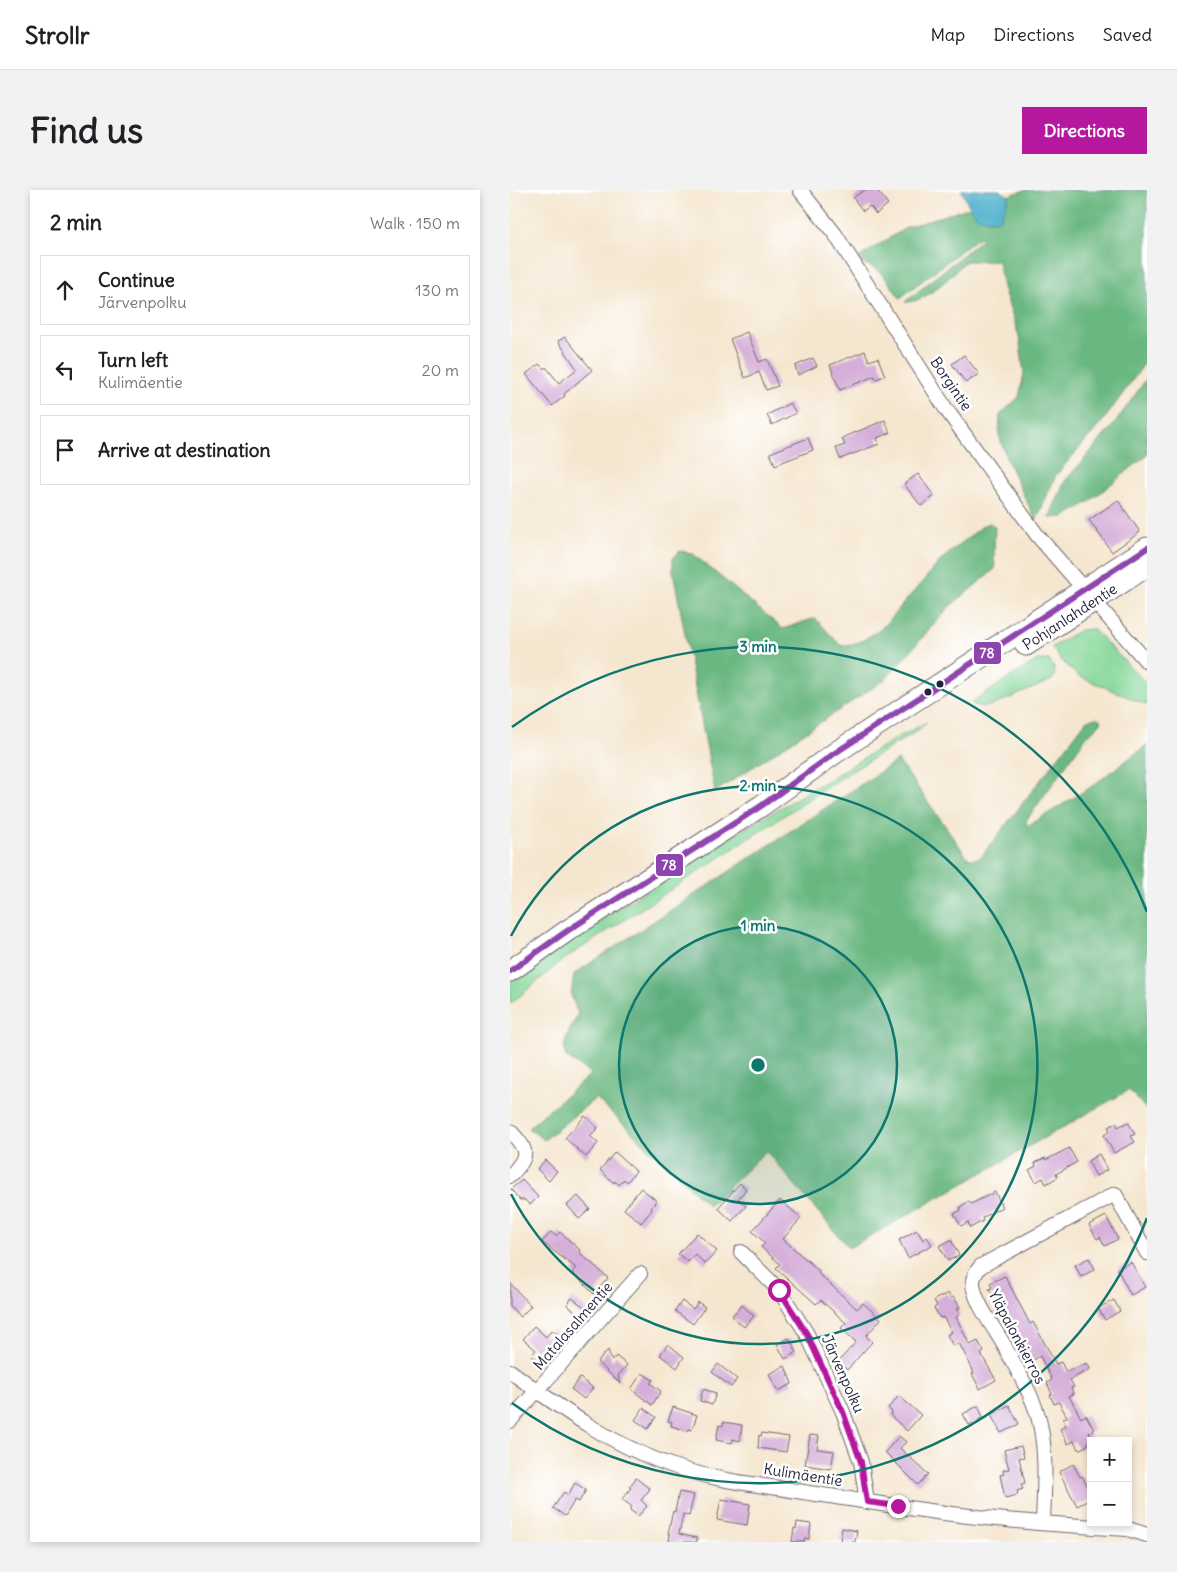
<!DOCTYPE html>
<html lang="en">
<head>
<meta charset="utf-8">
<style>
  :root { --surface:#fff; --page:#f2f2f2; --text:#202124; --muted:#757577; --line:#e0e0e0; --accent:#b5179e }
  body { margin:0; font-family:Delius,sans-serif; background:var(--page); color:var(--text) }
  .controls { position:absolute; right:15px; bottom:15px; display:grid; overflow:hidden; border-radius:0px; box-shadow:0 2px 8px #0003 }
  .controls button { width:45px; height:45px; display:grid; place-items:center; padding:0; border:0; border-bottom:1px solid var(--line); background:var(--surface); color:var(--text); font:25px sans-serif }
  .stop { position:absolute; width:15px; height:15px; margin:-11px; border:4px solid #b5179e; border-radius:50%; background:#fff }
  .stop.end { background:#b5179e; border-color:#fff; box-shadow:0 1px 5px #0008 }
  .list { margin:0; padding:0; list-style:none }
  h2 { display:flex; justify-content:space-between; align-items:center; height:65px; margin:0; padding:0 20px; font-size:21px }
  h2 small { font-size:16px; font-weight:400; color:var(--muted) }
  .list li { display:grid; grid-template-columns:32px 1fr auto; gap:15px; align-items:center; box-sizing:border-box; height:70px; margin:0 10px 10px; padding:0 10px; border:1px solid var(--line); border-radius:0px }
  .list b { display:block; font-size:19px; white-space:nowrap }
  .list p { margin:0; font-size:16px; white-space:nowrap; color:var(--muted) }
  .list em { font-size:16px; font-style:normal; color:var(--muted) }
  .icon { flex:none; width:28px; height:28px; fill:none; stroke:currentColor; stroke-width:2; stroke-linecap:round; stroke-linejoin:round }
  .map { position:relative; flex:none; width:637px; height:1352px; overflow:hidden; border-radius:0px }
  header { display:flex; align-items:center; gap:30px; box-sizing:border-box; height:70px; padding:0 25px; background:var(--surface); border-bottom:1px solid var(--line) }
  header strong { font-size:24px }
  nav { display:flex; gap:28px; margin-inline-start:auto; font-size:18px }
  .intro { display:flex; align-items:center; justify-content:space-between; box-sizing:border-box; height:120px; padding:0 30px }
  h1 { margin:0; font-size:35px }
  .button { padding:12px 22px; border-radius:0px; background:var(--accent); color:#fff; font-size:18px; font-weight:700 }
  main { display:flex; gap:30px; padding:0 30px }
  aside { flex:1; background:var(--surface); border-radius:0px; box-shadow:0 2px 8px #0003 }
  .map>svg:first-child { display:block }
  .green { fill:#84d799; stroke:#537c6a }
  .forest { fill:#6bb881; stroke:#466d5e }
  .water { fill:#4aaeca; stroke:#366882 }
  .building { fill:#d5afd9 }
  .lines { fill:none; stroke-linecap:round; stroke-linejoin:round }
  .minor-casing { stroke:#6c676f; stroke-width:16 }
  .highway-casing { stroke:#6c676f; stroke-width:23 }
  .minor { stroke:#fff; stroke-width:14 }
  .highway { stroke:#fff; stroke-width:21 }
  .bus-1-casing { stroke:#fff; stroke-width:10 }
  .bus-1 { stroke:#8e44ad; stroke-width:6 }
  .route { stroke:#b5179e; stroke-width:6 }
  .ring { fill:none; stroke:#0f766e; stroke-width:2.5 }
  .bus-dot { fill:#22223b; stroke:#fff; stroke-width:2 }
  .labels { text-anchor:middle; stroke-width:5; stroke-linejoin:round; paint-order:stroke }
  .street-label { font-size:15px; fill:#22223b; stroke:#fff }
  .centre { fill:#0f766e; stroke:#fff; stroke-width:2.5 }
  .ring-label { font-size:15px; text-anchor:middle; font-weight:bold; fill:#0f766e; stroke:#fff; stroke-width:5; stroke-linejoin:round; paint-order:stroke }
  .line-badge { stroke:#fff; stroke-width:2 }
  .badge-label { font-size:14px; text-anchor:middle; font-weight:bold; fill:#fff }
</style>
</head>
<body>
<header>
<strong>Strollr</strong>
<nav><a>Map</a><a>Directions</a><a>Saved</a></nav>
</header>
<div class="intro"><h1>Find us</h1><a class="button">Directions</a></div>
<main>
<aside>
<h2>2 min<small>Walk · 150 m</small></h2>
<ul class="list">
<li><svg class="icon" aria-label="ahead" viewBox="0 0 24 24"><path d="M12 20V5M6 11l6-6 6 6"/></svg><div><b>Continue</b><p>Järvenpolku</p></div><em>130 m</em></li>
<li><svg class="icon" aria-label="left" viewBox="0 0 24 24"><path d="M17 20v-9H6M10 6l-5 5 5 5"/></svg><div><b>Turn left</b><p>Kulimäentie</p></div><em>20 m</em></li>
<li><svg class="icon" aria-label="arrive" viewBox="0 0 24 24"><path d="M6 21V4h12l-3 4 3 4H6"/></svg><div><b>Arrive at destination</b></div></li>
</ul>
</aside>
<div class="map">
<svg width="637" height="1352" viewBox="0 0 637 1352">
  <rect width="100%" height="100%" fill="#fff"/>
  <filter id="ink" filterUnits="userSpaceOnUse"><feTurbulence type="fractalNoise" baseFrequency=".02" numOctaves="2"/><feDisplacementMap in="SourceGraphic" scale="10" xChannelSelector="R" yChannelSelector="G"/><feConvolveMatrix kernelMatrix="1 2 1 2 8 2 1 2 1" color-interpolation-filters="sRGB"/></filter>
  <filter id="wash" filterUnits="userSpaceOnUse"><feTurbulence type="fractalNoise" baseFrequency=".0096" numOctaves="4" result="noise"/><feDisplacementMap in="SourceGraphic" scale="20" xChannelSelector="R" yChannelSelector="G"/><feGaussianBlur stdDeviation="1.12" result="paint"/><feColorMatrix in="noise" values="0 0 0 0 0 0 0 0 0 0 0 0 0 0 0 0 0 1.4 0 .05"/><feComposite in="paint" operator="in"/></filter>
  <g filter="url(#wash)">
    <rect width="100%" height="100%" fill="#f5e6cf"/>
    <g class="green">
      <polygon points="583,439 637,494 637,515 568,486 550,469 542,457 570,440"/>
      <polygon points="527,470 539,470 544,478 544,487 542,490 484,515 474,517 463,515 462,512"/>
      <path d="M417 532 407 541 339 583 53 770 0 814V792C100 722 204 656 309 595 345 574 380 550 417 532Z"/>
    </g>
    <g class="forest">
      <path d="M515 0H637V170L593 231 546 285 526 331 497 270 489 245 490 225 509 207 514 183 509 146 493 97 488 71H456C440 86 417 113 395 112L472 49 469 47 390 108C378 92 372 78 351 73L348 68 397 37 461 17 476 30 488 29 491 20 499 9 497 6Z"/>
      <polygon points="637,188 637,265 579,312 554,327 539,328 555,291 602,237"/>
      <polygon points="480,333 485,337 484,360 485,379 439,417 376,489 205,602 163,381 163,368 170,361 182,363 273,439 305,428 331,456 350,452 371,439 433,368 474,335"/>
      <path d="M587 528 591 530 590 534 576 547 516 631 517 636 578 599 637 555V920L619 900 339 1058 256 961 199 1016 86 908 34 950 18 938 81 884 56 867C50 853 62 836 68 824L61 805 64 784 388 570 458 668 464 669 471 667 577 530Z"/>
    </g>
    <path class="water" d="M451 0H489L499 6C497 14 493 21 490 29 464 33 462 21 451 0Z"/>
    <g id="blocks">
      <g class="building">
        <polygon points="354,0 367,0 378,14 366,24 360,16 353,21 343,8"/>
        <polygon points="237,142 249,172 257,169 268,196 256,200 249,182 235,188 220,149"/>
        <polygon points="55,147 82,180 54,204 55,206 42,216 16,184 29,174 34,179 36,177 49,193 67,179 48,151"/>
        <polygon points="355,161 359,171 368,168 375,186 366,189 365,186 330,200 320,175"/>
        <polygon points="454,165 469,184 456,193 442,174"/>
        <polygon points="303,168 307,176 288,185 285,176"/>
        <polygon points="280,213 286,223 262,235 257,225"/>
        <polygon points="375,230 380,243 367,248 369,254 330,269 326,258 335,255 332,248"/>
        <polygon points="298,248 303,260 265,275 260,263"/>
        <polygon points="408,284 424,306 411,316 394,294"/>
        <polygon points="608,310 630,342 602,362 579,330"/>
        <polygon points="75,926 88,938 80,946 88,953 76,967 55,948"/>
        <polygon points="618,932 625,944 621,946 625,952 604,963 594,945 600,941 598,937 606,933 608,937"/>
        <polygon points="559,958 567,972 546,984 548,987 536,994 533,988 526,992 519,980 526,976 525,973 535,968 536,970"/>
        <polygon points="105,962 126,981 117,992 114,989 109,995 105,991 104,993 90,980"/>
        <polygon points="589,964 597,980 586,986 578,971"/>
        <polygon points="35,970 47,981 39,991 27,979"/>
        <polygon points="12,990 28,1007 20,1015 15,1010 10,1010 1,999"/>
        <polygon points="230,993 236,999 228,1009 236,1016 222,1031 208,1018"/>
        <polygon points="131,998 147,1011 141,1017 142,1020 131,1033 114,1019"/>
        <polygon points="485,1002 492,1017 472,1028 473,1031 460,1038 458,1032 451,1036 444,1024 451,1020 450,1017 459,1011 461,1014"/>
        <polygon points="68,1006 80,1019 69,1029 57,1015"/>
        <polygon points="270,1010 291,1028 273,1049 309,1081 308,1083 347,1119 353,1113 371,1129 356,1146 362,1152 337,1180 328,1172 346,1152 331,1138 336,1133 311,1110 306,1114 266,1078 270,1074 251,1057 255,1053 242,1041"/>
        <polygon points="596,1026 608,1049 595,1056 590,1047 587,1049 579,1035"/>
        <polygon points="407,1040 413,1050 417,1047 422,1055 398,1068 389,1050"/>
        <polygon points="41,1042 46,1046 50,1042 70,1060 69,1062 98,1088 84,1104 62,1082 66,1078 32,1052"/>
        <polygon points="187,1043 207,1061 195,1074 185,1064 178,1072 168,1064"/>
        <polygon points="441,1050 449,1065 438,1071 429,1056"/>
        <polygon points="579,1068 585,1079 571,1087 565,1075"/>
        <polygon points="621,1072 635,1097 621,1105 607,1079"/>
        <polygon points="495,1086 520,1134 523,1132 546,1174 551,1172 556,1182 577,1173 580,1179 560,1190 564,1197 561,1198 564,1204 559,1206 571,1228 576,1225 584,1240 579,1243 582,1249 578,1252 579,1254 569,1260 564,1251 558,1254 550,1239 556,1236 553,1229 557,1227 549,1212 544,1214 540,1205 542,1204 537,1193 542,1190 530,1166 522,1171 487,1106 484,1107 479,1099 482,1098 480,1093"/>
        <polygon points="0,1093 21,1116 10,1127 0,1116"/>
        <polygon points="438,1103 441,1108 444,1107 450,1118 447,1119 450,1125 446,1127 460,1155 468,1151 474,1162 471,1164 486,1190 470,1199 462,1184 464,1183 462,1180 463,1180 449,1153 443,1156 437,1145 442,1142 433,1127 430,1128 424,1118 427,1116 424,1110"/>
        <polygon points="62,1108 77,1119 71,1126 57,1115"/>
        <polygon points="604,1110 610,1121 595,1130 588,1118"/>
        <polygon points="172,1111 183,1119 188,1112 195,1117 183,1134 165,1121"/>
        <polygon points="232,1115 244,1126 234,1137 222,1126"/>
        <polygon points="24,1136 36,1147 42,1140 50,1147 28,1171 21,1165 26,1160 13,1149"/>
        <polygon points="279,1148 287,1162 275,1169 267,1154"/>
        <polygon points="158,1154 174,1167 167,1178 150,1165"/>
        <polygon points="98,1160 102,1171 106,1166 117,1175 108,1186 110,1193 87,1172"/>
        <polygon points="208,1174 227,1189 221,1197 202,1182"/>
        <polygon points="275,1176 282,1194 268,1201 259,1184"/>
        <polygon points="132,1183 143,1190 140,1193 151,1201 142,1215 121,1199"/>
        <polygon points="70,1188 83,1198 74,1209 61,1199"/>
        <polygon points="193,1199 206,1203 202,1215 190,1211"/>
        <polygon points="389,1206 411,1225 397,1241 380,1225 382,1222 378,1218"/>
        <polygon points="499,1215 509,1234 491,1243 481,1225"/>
        <polygon points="468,1216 473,1227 459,1235 453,1224"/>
        <polygon points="163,1217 187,1225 182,1240 179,1239 178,1241 161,1236 162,1232 158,1231"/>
        <polygon points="133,1218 146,1227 138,1239 125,1230"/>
        <polygon points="213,1232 232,1235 230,1251 223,1249 222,1253 206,1250 209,1235 213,1236"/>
        <polygon points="252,1243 279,1247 276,1262 248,1258 249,1245 251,1246"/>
        <polygon points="300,1245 309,1246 307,1259 324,1261 321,1279 295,1275"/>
        <polygon points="389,1246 396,1252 390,1258 418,1284 408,1295 375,1262"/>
        <polygon points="511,1256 514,1267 509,1268 515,1293 511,1294 513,1299 507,1301 508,1305 495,1308 490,1285 494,1284 493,1280 499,1279 494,1260"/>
        <polygon points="563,1274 570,1287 572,1286 581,1303 581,1309 567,1316 549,1282"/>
        <polygon points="126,1288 140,1299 131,1310 137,1316 128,1326 120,1320 122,1317 112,1309 121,1298 119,1297"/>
        <polygon points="65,1293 76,1300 69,1312 65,1310 55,1326 43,1318 54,1302 58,1305"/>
        <polygon points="169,1302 184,1305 179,1326 173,1324 169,1344 187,1348 187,1352 159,1352 160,1344 158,1344 163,1321 165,1322"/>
        <polygon points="211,1309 240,1314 237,1335 207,1330"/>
        <polygon points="287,1332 301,1334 299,1349 295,1348 294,1352 282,1352 284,1338 286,1339"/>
        <polygon points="332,1338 347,1341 345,1352 330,1352"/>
      </g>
    </g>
  </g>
  <g filter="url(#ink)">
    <use href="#blocks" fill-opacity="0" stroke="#6c676f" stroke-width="1"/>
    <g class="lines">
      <defs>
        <g id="minor">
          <polyline points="290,0 325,44 436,219 527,345 637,472"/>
          <path d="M0 941C19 961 19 966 0 986"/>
          <polyline points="231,1062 269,1100 297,1144 333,1222 351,1272 357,1312"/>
          <path d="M0 1181C51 1219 105 1257 166 1277 209 1292 255 1295 299 1303 355 1311 411 1321 468 1327 518 1333 568 1336 618 1339L637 1345"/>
          <polyline points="0,1231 130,1084"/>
          <path d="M533 1333C534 1300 537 1266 530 1234 525 1209 507 1180 495 1157 486 1140 463 1111 463 1092 463 1085 467 1081 471 1076L605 1004 637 1063"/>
        </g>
        <g id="highway">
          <polyline points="516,455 637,376"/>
          <polyline points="0,781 57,741 251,616 325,563 637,358"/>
        </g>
      </defs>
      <use href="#minor" class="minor-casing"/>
      <use href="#highway" class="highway-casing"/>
      <use href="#minor" class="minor"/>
      <use href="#highway" class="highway"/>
      <defs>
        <polyline id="bus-1" points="0,781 57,741 251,616 325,563 637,358"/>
      </defs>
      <use href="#bus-1" class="bus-1-casing"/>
      <use href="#bus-1" class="bus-1"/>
    </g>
  </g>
  <g class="lines" filter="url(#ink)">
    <polyline class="route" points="269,1100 297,1144 333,1222 351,1272 357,1312 388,1316"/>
  </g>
  <circle cx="248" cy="875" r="139" fill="#0f766e" fill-opacity=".12"/>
  <g class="ring">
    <circle cx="248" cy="875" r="139"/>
    <path d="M1 746A279 279 0 1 1 1 1004"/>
    <path d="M637 1028A418 418 0 0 1 2 1213M2 537A418 418 0 0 1 637 722"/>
  </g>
  <g class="bus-dot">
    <circle cx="430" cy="494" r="4.5"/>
    <circle cx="418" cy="502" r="4.5"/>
  </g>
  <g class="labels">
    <g class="street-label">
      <text transform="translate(441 194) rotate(56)" y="5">Borgintie</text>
      <text transform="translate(560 427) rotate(-33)" y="5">Pohjanlahdentie</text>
      <text transform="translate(63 1136) rotate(-49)" y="5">Matalasalmentie</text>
      <text transform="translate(507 1147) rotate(62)" y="5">Yläpalonkierros</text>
      <text transform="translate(333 1184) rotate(66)" y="5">Järvenpolku</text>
      <text transform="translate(293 1285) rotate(9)" y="5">Kulimäentie</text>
    </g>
  </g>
  <circle cx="248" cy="875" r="8" class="centre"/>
  <g class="ring-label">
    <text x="248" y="462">3 min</text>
    <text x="248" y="601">2 min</text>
    <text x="248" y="741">1 min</text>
  </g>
  <g class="line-badge">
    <rect x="463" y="451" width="29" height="24" rx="5" fill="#8e44ad"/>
    <rect x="145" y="663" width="29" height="24" rx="5" fill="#8e44ad"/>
  </g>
  <g class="badge-label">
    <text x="477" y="468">78</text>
    <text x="159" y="680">78</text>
  </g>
</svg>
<div class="controls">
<button>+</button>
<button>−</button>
</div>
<div class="stop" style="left:269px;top:1100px"></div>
<div class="stop end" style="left:388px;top:1316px"></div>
</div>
</main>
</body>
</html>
